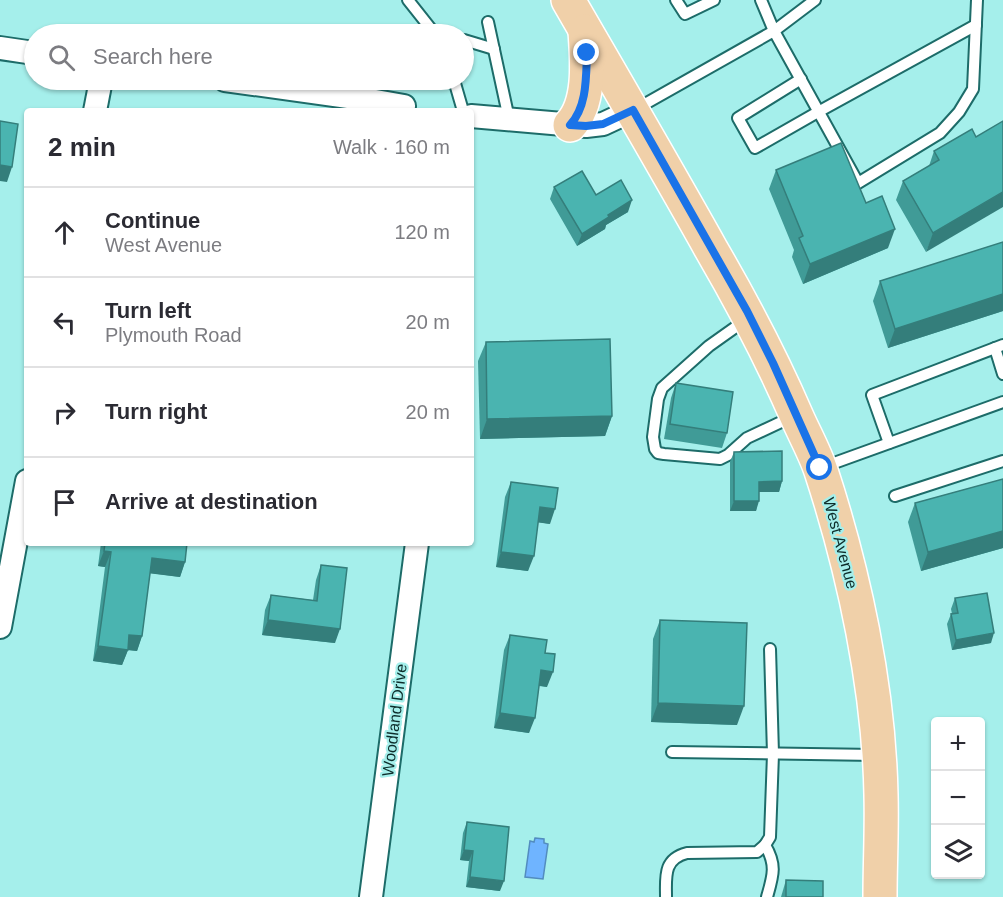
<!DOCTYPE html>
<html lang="en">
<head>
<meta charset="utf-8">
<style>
  :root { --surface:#fff; --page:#f7f7f7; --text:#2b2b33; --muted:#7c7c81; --line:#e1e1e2 }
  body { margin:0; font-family:Arial,sans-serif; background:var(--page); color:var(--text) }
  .controls { position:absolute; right:18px; bottom:18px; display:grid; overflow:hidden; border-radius:6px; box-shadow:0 2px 4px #0004 }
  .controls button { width:54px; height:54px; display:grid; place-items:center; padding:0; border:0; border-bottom:2px solid var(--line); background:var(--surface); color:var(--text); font:30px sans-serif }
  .stop { position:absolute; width:18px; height:18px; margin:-14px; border:4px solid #1a73e8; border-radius:50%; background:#fff }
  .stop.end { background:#1a73e8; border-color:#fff; box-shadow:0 2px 6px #0008 }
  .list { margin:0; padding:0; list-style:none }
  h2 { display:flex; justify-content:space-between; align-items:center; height:78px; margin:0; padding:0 24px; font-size:26px }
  h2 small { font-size:20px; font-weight:400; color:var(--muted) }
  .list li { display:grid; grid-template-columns:39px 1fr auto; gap:18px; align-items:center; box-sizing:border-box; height:90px; padding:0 24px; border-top:2px solid var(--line) }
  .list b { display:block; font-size:22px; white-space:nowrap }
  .list p { margin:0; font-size:20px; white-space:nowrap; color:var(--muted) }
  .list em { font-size:20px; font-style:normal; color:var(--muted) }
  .icon { flex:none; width:33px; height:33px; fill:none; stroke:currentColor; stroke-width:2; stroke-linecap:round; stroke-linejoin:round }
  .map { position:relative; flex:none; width:1003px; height:897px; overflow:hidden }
  .search { position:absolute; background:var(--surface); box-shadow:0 2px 4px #0004; left:24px; top:24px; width:450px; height:66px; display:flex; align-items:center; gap:15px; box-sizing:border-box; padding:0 21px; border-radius:33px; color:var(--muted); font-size:22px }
  .panel { position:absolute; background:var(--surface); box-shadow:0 2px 4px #0004; left:24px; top:108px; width:450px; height:438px; border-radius:6px }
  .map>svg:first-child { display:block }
  .water { fill:#6fb4ff; stroke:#528cbf; stroke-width:1.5 }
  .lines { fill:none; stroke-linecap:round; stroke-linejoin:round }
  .lane-casing { stroke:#1d6c69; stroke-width:14 }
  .street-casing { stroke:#1d6c69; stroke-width:26 }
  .primary-casing { stroke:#fff; stroke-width:36 }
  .lane { stroke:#fff; stroke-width:10 }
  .street { stroke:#fff; stroke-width:22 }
  .primary { stroke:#f0d0a9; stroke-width:33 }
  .wall { fill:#409b97 }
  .shaded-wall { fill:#347e7b }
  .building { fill:#4ab4b0; stroke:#347e7b; stroke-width:1.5 }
  .route { stroke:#1a73e8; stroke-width:8 }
  .labels { text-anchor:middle; stroke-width:4.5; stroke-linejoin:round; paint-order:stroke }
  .street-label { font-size:16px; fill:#0d2d2b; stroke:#a5efeb }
</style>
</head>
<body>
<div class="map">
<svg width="1003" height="897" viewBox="0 0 1003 897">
  <rect width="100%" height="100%" fill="#a5efeb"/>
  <polygon class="water" points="535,838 544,839 544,843 548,844 543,879 525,877 530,841 534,842"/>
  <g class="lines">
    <defs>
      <g id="lane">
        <polyline points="408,0 435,34"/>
        <polyline points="676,0 685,14 714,0"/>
        <polyline points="761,0 774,31 858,183 940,133 959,112 973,89 977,0"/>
        <polyline points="488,22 509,119"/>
        <polyline points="464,40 494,49"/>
        <polyline points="801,79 738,118 755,148 818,112 976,25"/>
        <polyline points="454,80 463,111"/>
        <polyline points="636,109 774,31 815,0"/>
        <polyline points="747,319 709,346 662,388 658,399 653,437 655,449 658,453 664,454 720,459 728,455 747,438 794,416"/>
        <polyline points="995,348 1003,374"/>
        <polyline points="889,443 872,395 1003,345"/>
        <polyline points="823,467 1003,402"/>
        <polyline points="895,496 1003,461"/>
        <polyline points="672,752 875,755"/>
        <path d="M765 845C777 865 773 876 767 897"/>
        <path d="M666 897C666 877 663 859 687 853L757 852 765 845 770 837 773 754 770 649"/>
      </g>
      <g id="street">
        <polyline points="0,48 34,53"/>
        <polyline points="225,80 370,100 404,106"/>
        <polyline points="95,111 101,80"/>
        <polyline points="471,116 586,126 603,124 633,110"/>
        <polyline points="0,627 27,481"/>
        <polyline points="371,897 417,543"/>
      </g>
      <g id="primary">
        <path d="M568 0C616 83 664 165 711 249 743 304 772 359 797 417 805 435 815 453 821 471 854 572 879 688 881 795 882 829 880 863 880 897"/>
        <path d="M570 125C591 103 587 60 585 31"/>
      </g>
    </defs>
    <use href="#lane" class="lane-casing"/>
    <use href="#street" class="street-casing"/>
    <use href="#primary" class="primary-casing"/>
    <use href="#lane" class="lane"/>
    <use href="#street" class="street"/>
    <use href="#primary" class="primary"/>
  </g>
  <g class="wall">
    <polygon points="976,137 926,252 896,200 903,181 929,166 934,151"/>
    <polygon points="776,170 866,203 888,248 803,284 792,257 794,250 769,189"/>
    <polygon points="554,187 596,195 628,212 606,225 605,229 577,246 550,199"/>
    <polygon points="1003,242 1003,311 888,348 873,301 880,281"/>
    <polygon points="486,342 612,416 605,436 480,439 478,361"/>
    <polygon points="676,383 727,433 722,448 664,439 671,398"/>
    <polygon points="734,452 782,481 779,492 759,492 756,511 730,511 730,462"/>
    <polygon points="1003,479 1003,548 921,571 908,522 915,503"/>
    <polygon points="511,482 550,524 538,522 528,571 496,567 505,497"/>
    <polygon points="101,543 187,543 185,562 180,577 150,573 142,636 137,651 128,650 122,665 93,661 105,567 98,566"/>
    <polygon points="321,565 335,643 262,635 265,610 271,595 313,600 316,580"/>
    <polygon points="955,598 991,643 952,650 947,624 951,614 952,614 951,609"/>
    <polygon points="660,620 737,725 651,722 653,639"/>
    <polygon points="510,635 545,653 547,687 539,686 529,733 494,728 504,650"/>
    <polygon points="467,822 500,891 466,887 469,861 460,860 463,833"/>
    <polygon points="786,880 823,897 781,897"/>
  </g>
  <g class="shaded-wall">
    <polygon points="0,165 12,167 7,182 0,181"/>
    <polygon points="1003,192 1003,207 926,252 933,233"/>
    <polygon points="632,200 628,212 606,225 605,229 577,246 582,234 608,215"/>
    <polygon points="895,229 888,248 803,284 810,264"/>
    <polygon points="1003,294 1003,311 888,348 895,329"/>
    <polygon points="612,416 605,436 480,439 487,419"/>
    <polygon points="782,481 779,492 756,492 759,482"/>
    <polygon points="734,501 759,501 756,511 730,511"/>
    <polygon points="540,507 555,509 550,524 535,522"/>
    <polygon points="1003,531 1003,548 921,571 928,552"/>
    <polygon points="104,551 111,552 105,567 98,566"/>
    <polygon points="501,552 534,556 528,571 496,567"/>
    <polygon points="152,558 185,562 180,577 147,573"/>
    <polygon points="268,620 340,629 335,643 262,635"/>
    <polygon points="994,633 991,643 952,650 956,640"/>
    <polygon points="129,635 142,636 137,651 128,650 122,665 93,661 98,646"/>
    <polygon points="541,670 553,672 547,687 536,685"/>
    <polygon points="658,703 744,706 737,725 651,722"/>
    <polygon points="500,713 535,718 529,733 494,728"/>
    <polygon points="464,850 473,851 469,861 460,860"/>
    <polygon points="470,877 504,881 500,891 466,887"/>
  </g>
  <g class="building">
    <polygon points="0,121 18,124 12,167 0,165"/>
    <polygon points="1003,121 1003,192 933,233 903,181 939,160 934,151 972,129 976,137"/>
    <polygon points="841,143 866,203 882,196 895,229 810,264 799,238 803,236 776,170"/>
    <polygon points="582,171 596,195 621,180 632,200 608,215 609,217 582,234 554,187"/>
    <polygon points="1003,242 1003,294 895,329 880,281"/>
    <polygon points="610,339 612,416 487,419 486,342"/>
    <polygon points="676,383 733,392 727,433 670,424"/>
    <polygon points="782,451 782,481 759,482 759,501 734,501 734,452"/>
    <polygon points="1003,479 1003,531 928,552 915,503"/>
    <polygon points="511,482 558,488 555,509 540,507 534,556 501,552"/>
    <polygon points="105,543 187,543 185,562 152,558 142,636 129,635 128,650 98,646 111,552 104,551"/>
    <polygon points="321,565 347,568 340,629 268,620 271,595 317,601"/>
    <polygon points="987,593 994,633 956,640 951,614 958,613 955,598"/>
    <polygon points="660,620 747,623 744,706 658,703"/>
    <polygon points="510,635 547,640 545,653 555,654 553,672 541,670 535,718 500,713"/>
    <polygon points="467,822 509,827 504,881 470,877 473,851 464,850"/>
    <polygon points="786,880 823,881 823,897 786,897"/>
  </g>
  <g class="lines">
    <path class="route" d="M587 53C586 78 587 107 570 125L586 126 603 124 633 110 747 311 773 363 820 468"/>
  </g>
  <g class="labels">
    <g class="street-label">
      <text transform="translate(841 543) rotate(75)" y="6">West Avenue</text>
      <text transform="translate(394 720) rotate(-83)" y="6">Woodland Drive</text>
    </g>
  </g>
</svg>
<div class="controls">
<button>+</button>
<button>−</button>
<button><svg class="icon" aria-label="layers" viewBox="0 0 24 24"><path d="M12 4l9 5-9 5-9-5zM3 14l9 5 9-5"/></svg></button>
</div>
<div class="stop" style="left:820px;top:468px"></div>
<div class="stop end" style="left:587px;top:53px"></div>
<div class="search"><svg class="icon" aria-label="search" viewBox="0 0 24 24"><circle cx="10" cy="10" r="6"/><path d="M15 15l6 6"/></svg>Search here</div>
<section class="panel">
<h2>2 min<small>Walk · 160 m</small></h2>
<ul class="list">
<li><svg class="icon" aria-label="ahead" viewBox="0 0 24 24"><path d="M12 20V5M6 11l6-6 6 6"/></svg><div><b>Continue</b><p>West Avenue</p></div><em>120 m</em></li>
<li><svg class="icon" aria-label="left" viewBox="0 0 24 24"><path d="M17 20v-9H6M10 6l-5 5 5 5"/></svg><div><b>Turn left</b><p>Plymouth Road</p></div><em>20 m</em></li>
<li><svg class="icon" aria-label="right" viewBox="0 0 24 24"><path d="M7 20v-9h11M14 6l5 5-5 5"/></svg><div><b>Turn right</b></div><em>20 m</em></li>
<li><svg class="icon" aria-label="arrive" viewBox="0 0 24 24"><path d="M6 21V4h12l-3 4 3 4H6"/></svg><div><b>Arrive at destination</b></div></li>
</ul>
</section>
</div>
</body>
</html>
